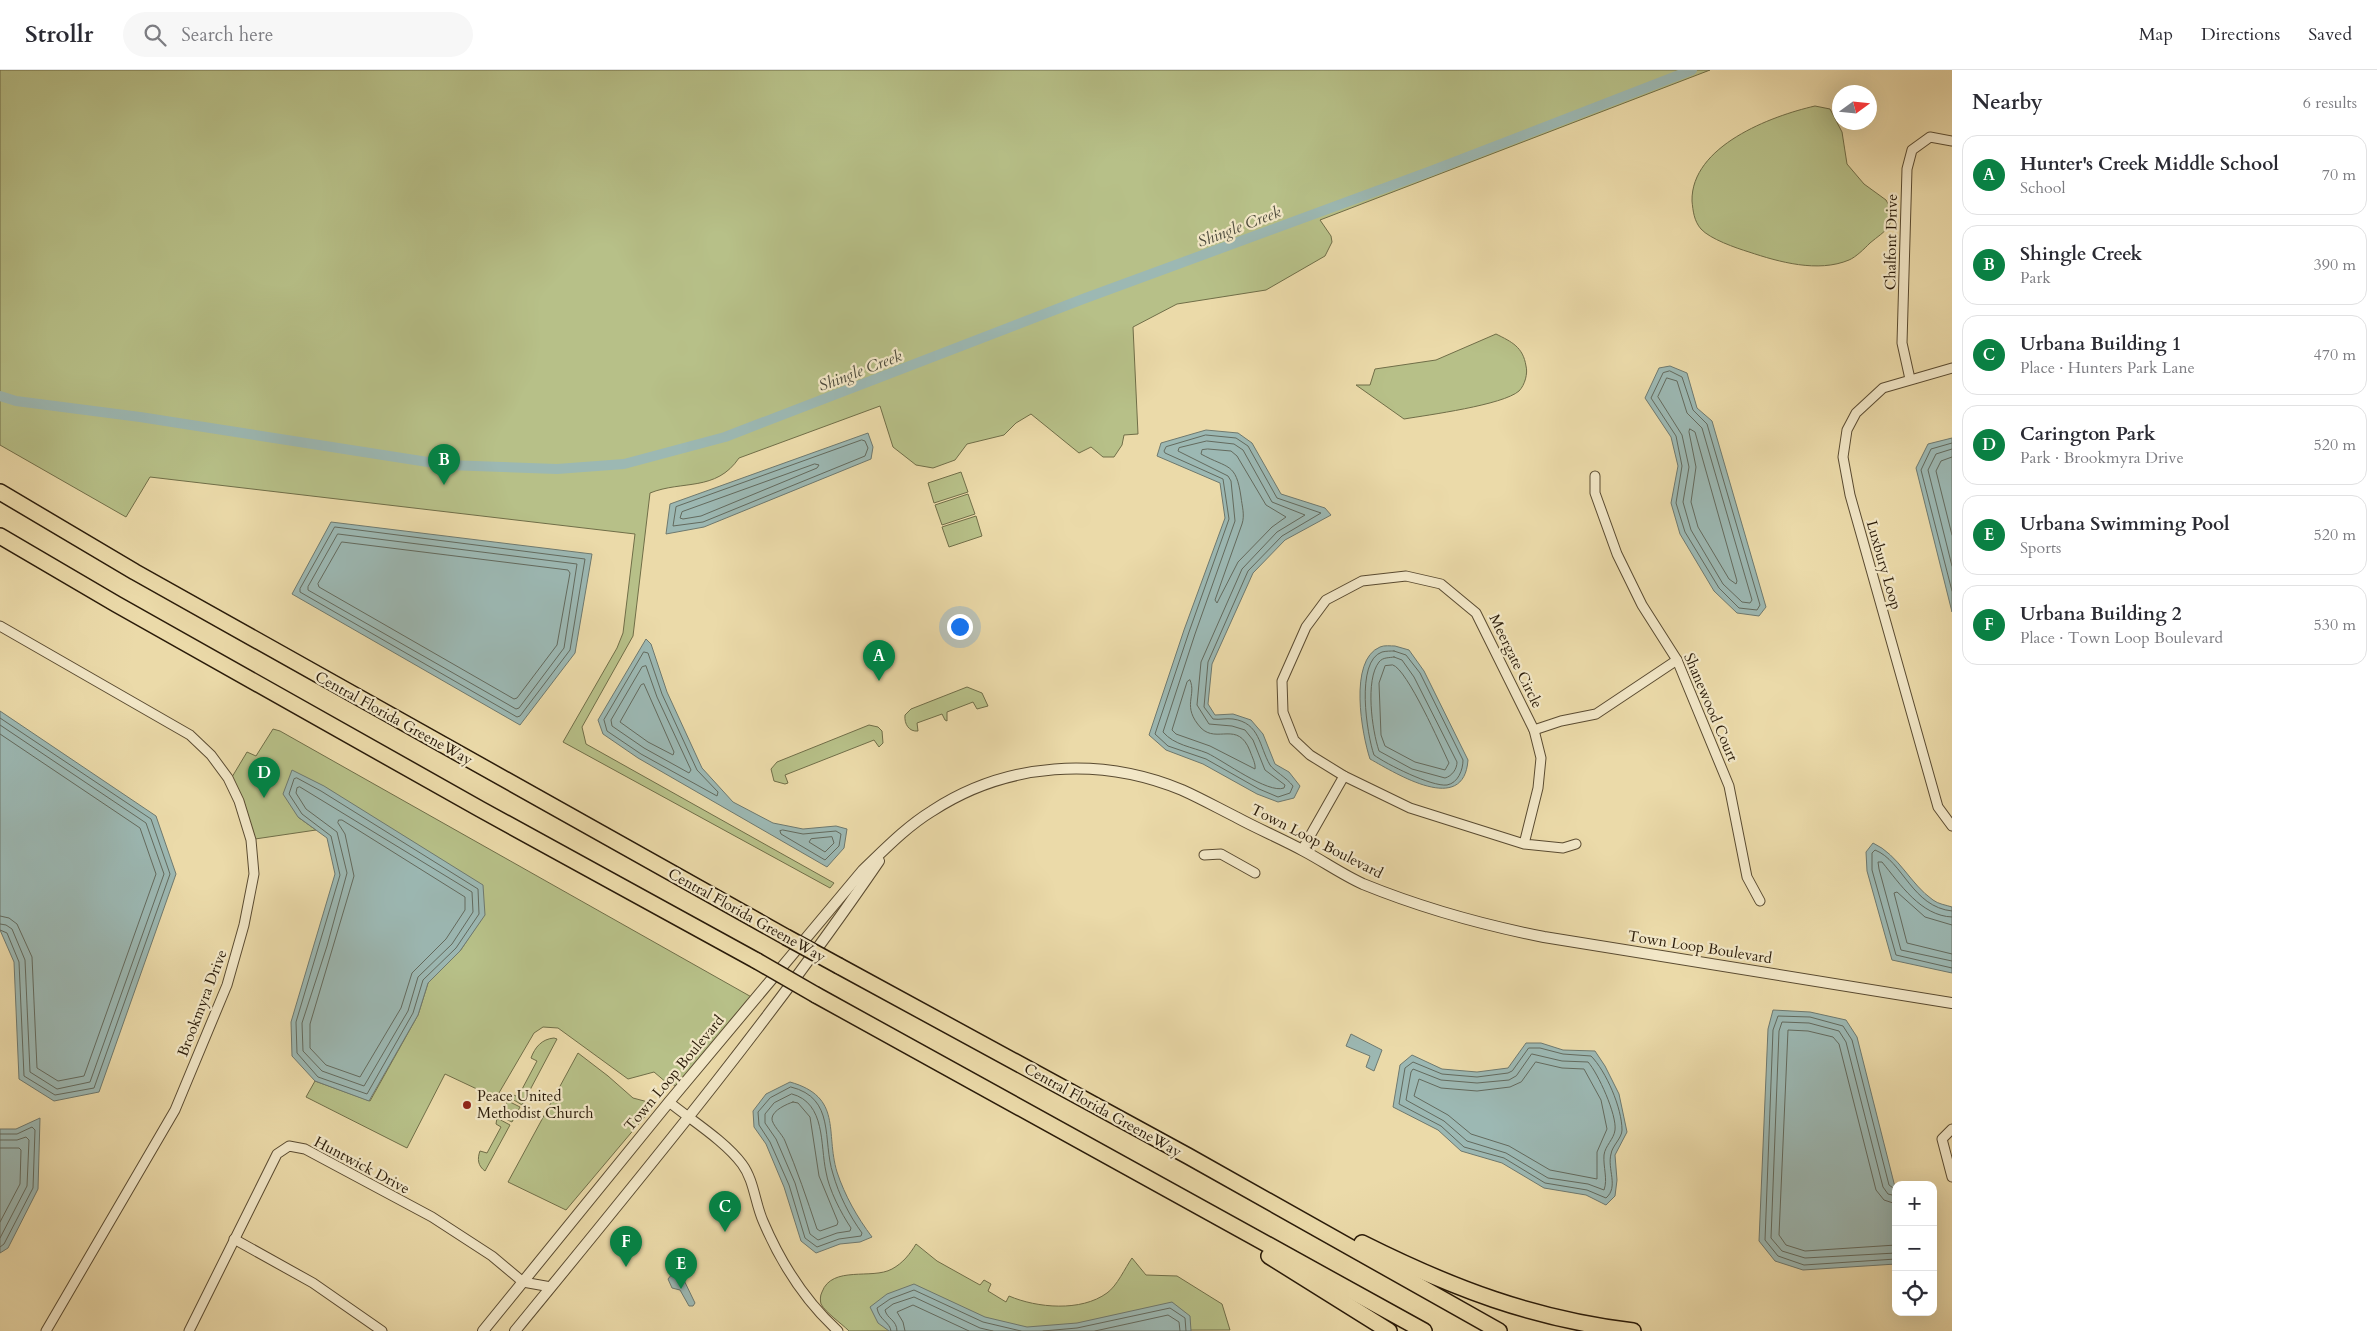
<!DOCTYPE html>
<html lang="en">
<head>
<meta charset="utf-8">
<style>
  :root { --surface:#fff; --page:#f7f7f7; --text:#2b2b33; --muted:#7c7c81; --line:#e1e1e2; --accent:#0b8043 }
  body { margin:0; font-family:Cardo,serif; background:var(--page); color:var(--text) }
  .controls { position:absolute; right:15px; bottom:15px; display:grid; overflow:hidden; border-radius:10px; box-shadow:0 5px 20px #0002 }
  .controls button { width:45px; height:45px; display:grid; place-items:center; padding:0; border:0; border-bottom:1px solid var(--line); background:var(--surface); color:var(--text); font:25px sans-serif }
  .compass { position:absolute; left:1832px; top:15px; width:45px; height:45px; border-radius:50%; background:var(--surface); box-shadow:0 5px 20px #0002; rotate:75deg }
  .you { position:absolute; left:959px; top:556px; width:18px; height:18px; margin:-12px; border:4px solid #fff; border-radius:50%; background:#1a73e8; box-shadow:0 0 0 8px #1a73e833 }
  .badge { display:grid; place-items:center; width:32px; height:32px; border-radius:50%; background:var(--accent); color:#fff; font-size:16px; font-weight:700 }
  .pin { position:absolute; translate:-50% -41px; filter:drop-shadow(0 1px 2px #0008) }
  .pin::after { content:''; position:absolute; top:26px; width:18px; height:15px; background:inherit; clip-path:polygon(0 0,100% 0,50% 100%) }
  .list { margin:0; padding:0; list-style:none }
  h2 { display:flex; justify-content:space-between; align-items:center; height:65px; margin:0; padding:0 20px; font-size:21px }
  h2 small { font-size:16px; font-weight:400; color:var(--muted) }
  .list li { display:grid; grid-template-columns:32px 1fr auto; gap:15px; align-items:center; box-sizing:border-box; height:80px; margin:0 10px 10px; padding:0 10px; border:1px solid var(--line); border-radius:15px }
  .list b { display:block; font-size:19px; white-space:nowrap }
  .list p { margin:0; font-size:16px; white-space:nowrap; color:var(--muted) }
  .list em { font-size:16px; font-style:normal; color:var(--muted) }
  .icon { flex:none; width:28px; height:28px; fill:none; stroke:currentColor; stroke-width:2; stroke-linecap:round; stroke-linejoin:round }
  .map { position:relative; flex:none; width:1952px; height:1261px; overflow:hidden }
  header { display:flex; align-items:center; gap:30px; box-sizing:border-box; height:70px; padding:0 25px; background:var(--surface); border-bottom:1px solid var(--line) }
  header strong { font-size:24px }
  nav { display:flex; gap:28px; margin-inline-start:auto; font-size:18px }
  .search { width:350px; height:45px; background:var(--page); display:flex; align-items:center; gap:12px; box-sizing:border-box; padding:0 18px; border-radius:28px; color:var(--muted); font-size:19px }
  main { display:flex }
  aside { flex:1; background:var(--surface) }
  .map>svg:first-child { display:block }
  .green { fill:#b7c088; stroke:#706e48 }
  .water { fill:#9cb8b3; stroke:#6e796f }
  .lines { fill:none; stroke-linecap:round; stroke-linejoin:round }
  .shore { stroke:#636a5e; stroke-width:1 }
  .canal { stroke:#9cb8b3; stroke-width:10 }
  .minor-casing { stroke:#5a4b31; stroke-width:11 }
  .tertiary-casing { stroke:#5a4b31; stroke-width:12 }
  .motorway-casing { stroke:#2a1b09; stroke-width:18 }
  .minor { stroke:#f2e7c7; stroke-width:9 }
  .tertiary { stroke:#f2e7c7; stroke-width:10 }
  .motorway { stroke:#ebdaa9; stroke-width:15 }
  .motorway-bridge-casing { stroke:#2a1b09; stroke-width:18; stroke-linecap:butt }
  .motorway-bridge { stroke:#ebdaa9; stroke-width:15 }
  .poi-dot { fill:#8f2418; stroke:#f2e7c7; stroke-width:2 }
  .labels { text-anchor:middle; stroke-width:4.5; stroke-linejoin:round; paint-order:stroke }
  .street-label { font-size:15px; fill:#2a1b09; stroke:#f2e7c7 }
  .poi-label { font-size:15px; fill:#2a1b09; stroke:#f2e7c7; text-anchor:start }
  .water-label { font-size:16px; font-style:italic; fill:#4c4a3c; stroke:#f2e7c7 }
</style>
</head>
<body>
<header>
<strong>Strollr</strong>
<div class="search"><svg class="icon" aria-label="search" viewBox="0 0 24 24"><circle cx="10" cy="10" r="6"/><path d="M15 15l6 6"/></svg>Search here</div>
<nav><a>Map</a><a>Directions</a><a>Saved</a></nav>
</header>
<main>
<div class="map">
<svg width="1952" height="1261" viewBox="0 0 1952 1261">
  <rect width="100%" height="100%" fill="#ebdaa9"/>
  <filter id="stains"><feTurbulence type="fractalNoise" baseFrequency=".004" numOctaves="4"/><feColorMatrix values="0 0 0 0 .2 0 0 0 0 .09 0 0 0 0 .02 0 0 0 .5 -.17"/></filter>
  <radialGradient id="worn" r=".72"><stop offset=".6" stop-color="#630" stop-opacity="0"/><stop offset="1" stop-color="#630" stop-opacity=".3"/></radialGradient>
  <g class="green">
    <path d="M0 0H1710L1320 150 1331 166 1332 172 1325 186 1266 220 1177 234 1133 257 1138 364 1124 365 1122 375 1114 387H1103L1091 377 1079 383 1031 344 1016 353 1004 365 967 374 955 390 933 398 916 395 893 377 880 336 739 388C716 422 682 410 650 423L633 566 582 657 586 674 834 813 830 818 563 672 617 578 623 563 635 464 150 407 126 447 0 375Z"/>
    <path d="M1815 36 1830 39 1842 62 1847 94 1864 114 1886 130 1892 141 1895 138C1889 161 1887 159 1870 173 1864 179 1856 187 1849 190 1818 203 1779 192 1749 182 1736 178 1710 169 1701 159 1694 151 1693 141 1692 131 1691 76 1771 46 1815 36Z"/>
    <path d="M1496 264C1512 272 1523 277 1526 296 1528 303 1525 315 1519 321 1503 335 1428 345 1404 349L1356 315H1370L1375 299 1436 290Z"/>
    <polygon points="961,402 968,422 934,433 928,413"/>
    <polygon points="968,424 975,444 942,455 935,435"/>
    <polygon points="976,446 982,466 949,477 942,457"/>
    <path d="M967 617 982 623 988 636 977 639 973 632 947 642V651L945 650 942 644 917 653 918 661C909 662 904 654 905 645L911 639Z"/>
    <polygon points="869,655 878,657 882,661 883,673 879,677 874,670 785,705 788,713 785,714 774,711 771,699 777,692"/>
    <polygon points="273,659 280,661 755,929 681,1017 667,1013 654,1002 628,1009 558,958 543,957 534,963 496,1028 445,1004 407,1078 306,1027 315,1011 370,1031 418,945 428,913 460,881 484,845 298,747 316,760 255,769 244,732 232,707 247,682 256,686"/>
    <path d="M554 968 557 969 522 1035 509 1027 511 1024 516 1026 520 1023 537 991 531 988C535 977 542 969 554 968Z"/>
    <polygon points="578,983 608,1006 633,1028 648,1032 652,1038 566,1140 508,1112"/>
    <polygon points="508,1031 520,1037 512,1052 499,1046"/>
    <path d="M497 1048 510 1055 485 1101C478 1096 477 1089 480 1081L487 1083 501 1057 496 1054Z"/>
    <path d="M916 1174 937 1191 980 1215 984 1210 991 1214 988 1221 1006 1232 1009 1226C1037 1238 1081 1242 1107 1223 1117 1216 1125 1198 1132 1188L1146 1205 1177 1206 1222 1234 1230 1260 849 1261C841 1253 826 1243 821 1234 820 1230 820 1226 822 1222 832 1195 872 1210 892 1199 903 1193 910 1184 916 1174Z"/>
  </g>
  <g class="water">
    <polygon points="1670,296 1687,303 1697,338 1712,351 1766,537 1759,546 1737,543 1714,521 1680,464 1671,433 1678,396 1671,367 1645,328 1659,298"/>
    <polygon points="1206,360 1238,363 1252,373 1281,424 1325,438 1331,445 1285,470 1253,503 1212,594 1208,634 1215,645 1233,644 1251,650 1263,664 1275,694 1289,702 1300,716 1294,728 1278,732 1257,724 1203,694 1166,680 1149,665 1184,560 1225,448 1220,413 1157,386 1161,373"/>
    <polygon points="868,363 873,377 871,389 704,457 666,464 670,434"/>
    <polygon points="1952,368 1952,542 1916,398 1928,374"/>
    <polygon points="331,452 592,484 575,583 520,655 292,524"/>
    <polygon points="646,569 651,574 667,622 702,698 733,732 773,753 803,759 836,756 847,759 844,778 827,797 638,688 603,664 598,650"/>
    <path d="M1395 576 1409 580 1424 601 1468 690C1464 746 1397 704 1370 689 1362 665 1348 590 1380 577 1384 575 1391 576 1395 576Z"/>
    <polygon points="0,641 156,746 176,804 99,1022 54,1031 19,1009 14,892 0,860"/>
    <polygon points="292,700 324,716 483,815 485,845 460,881 428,913 418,945 369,1031 315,1011 292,986 291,952 335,804 327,768 298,747 283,724"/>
    <path d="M1873 773C1899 785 1910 814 1933 830 1938 834 1946 835 1952 837V903L1892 890 1867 801 1866 782Z"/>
    <polygon points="1773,940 1810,942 1846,950 1857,967 1896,1121 1896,1194 1803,1200 1775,1191 1759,1171 1768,959"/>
    <polygon points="1351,964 1382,980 1374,1001 1366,997 1370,986 1346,976"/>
    <polygon points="1526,973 1541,973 1563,980 1595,981 1605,996 1619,1024 1627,1062 1615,1085 1617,1110 1615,1126 1606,1135 1586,1125 1544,1118 1502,1093 1461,1081 1438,1060 1393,1037 1400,995 1412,985 1442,999 1477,1002 1508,998"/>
    <path d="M790 1012C843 1027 825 1062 837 1102 845 1126 857 1147 872 1167L860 1172 840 1174 816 1183 801 1171 784 1117 766 1074 754 1057 753 1041 766 1024Z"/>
    <polygon points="40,1048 38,1119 8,1178 0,1183 0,1059 16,1059"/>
    <polygon points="680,1202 695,1233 693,1236 689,1236 680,1220 672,1218 668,1209 672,1204"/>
    <polygon points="914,1214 985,1247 1027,1257 1077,1253 1172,1232 1190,1246 1191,1261 889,1261 878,1253 870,1237 887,1224"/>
  </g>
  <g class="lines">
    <g class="shore">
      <polygon points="1670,301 1682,307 1693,340 1707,354 1760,535 1757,540 1739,538 1719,518 1685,462 1676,433 1682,396 1676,366 1651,328 1663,303"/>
      <polygon points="1667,308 1677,311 1687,343 1702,358 1752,530 1750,533 1742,532 1723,514 1691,460 1683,432 1689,397 1682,365 1658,327"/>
      <polygon points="1690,359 1695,362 1737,511 1736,514 1729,509 1698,457 1691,432 1696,397 1689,362"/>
      <path d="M1206 365 1236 368 1248 376 1277 428 1321 443 1282 466 1248 501 1208 592 1204 637 1213 649C1220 650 1226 648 1233 649 1260 653 1259 676 1270 695 1273 700 1287 708 1293 716L1290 723 1278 727 1259 719 1206 689 1168 676 1155 664 1189 562 1229 449 1223 409 1165 383 1164 381 1166 377Z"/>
      <polygon points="862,370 865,371 868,378 865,386 703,452 673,456 676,437"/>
      <path d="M1207 371 1234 374 1243 380 1272 432 1305 445 1277 462 1242 499 1201 592 1197 635 1209 654 1232 656 1245 660 1253 670 1265 700 1285 715 1284 718C1268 724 1224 691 1207 683 1192 677 1174 675 1163 662L1195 564 1235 451 1231 411 1228 406 1178 381 1179 378Z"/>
      <polyline points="1952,373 1931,379 1921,400 1952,521"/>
      <path d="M1208 379 1231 381 1237 386 1266 435 1286 447 1272 457 1238 492 1217 533 1215 530 1242 454C1245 445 1242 436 1241 427 1236 392 1228 399 1201 384L1202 380Z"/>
      <polyline points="1952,379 1936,384 1928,400 1952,496"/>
      <polyline points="1952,387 1941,391 1936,401 1952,465"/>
      <polygon points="815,394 819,395 817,398 701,446 683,449 680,448 682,442"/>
      <polygon points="335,457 585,489 570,580 520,646 517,647 300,522 300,519"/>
      <polygon points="338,464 577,494 564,578 519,638 516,639 308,520 308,517"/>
      <polygon points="342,472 568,500 570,503 557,575 517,628 514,629 319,517 318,514"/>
      <path d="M1394 581 1406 585 1420 603 1463 690C1463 700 1458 713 1447 715 1432 717 1386 694 1374 685 1367 665 1355 591 1382 582 1386 581 1391 581 1394 581Z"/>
      <polygon points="644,582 648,583 662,624 697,700 718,722 717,726 641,684 607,661 604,650"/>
      <path d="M1394 587 1402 590 1414 607 1457 692C1457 699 1452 706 1445 708L1412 699 1379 681C1372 660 1365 610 1379 592 1383 587 1389 588 1394 587Z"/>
      <path d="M1393 595C1407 599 1441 676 1449 693L1445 700 1415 692 1385 676 1381 665 1379 613 1385 596Z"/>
      <polygon points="646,596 657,627 691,700 689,703 644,678 612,656 611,650 642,597"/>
      <path d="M1190 610C1197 626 1181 636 1201 658 1217 674 1238 650 1250 681 1252 687 1256 694 1255 699L1210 676 1176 664 1172 660 1187 612Z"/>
      <polygon points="644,614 674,682 673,685 648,672 620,652 641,615"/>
      <polyline points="0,648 151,749 170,804 94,1018 55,1025 24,1006 19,892 7,863 0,860"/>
      <polyline points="0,655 146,753 164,804 90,1012 57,1019 30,1002 25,890 12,859 6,855 0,854"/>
      <polyline points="0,664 140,758 156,804 84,1006 58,1011 37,998 32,887 17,854 9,848 0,846"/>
      <polygon points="297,708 321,721 478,819 479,844 456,878 423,910 413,943 367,1024 318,1007 297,983 296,952 340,805 331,766 302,744 289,724 294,709"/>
      <polygon points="300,717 472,822 473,842 452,874 418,907 408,941 364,1016 322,1001 303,981 302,953 327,876 347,803 337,762 306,739 296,723 297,718"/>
      <polygon points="339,750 342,750 465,827 465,840 446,869 412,903 401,938 360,1007 326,995 310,978 310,954 354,806 345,764 338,753"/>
      <polygon points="783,760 803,764 836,761 841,764 839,776 825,790 781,764 780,761"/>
      <polygon points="832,767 834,773 825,782 809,772 811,769"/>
      <path d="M1952 841C1912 837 1903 791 1875 780L1872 783V800L1896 885 1952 898"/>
      <path d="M1952 847C1921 846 1900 814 1882 792H1878L1879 799 1901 880 1952 891"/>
      <polyline points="1952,855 1925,847 1897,822 1894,823 1907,873 1952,884"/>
      <path d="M1529 978H1540L1563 984 1591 986C1606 1001 1622 1038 1622 1060 1622 1068 1612 1076 1611 1084 1607 1099 1619 1117 1606 1128L1587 1120 1545 1113 1504 1088 1464 1077 1441 1056 1399 1034 1405 998 1413 992 1442 1004 1477 1007 1508 1003 1512 1001Z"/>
      <path d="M1532 984 1562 991 1588 992C1598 1003 1617 1045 1615 1060 1614 1069 1605 1076 1604 1085 1603 1097 1608 1109 1604 1120L1588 1114 1548 1108 1506 1083 1467 1071 1444 1051 1406 1030 1411 1002 1413 999 1441 1010 1477 1013 1509 1010 1516 1006Z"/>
      <polygon points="1536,992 1562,998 1584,999 1601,1030 1607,1059 1597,1082 1597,1109 1550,1100 1509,1076 1471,1064 1448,1045 1414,1026 1419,1009 1441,1018 1477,1021 1510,1017 1521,1012"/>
      <path d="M791 1017C836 1028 822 1070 833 1104 839 1125 849 1145 862 1163L861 1166 839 1169 817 1177 805 1168 789 1115 770 1072 759 1055 758 1042 770 1028Z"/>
      <path d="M792 1024C826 1033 820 1075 826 1102 829 1120 841 1143 851 1158L850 1161 837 1163 818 1170 810 1164 795 1113 776 1069 765 1053V1044L774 1033Z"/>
      <path d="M793 1032 798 1033 810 1047 819 1106 838 1152 837 1155 820 1161 817 1159C807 1129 797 1100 785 1071 783 1065 771 1054 772 1048 773 1040 787 1034 793 1032Z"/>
      <polyline points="0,1064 17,1064 32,1057 35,1060 33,1118 4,1174 0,1177"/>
      <polyline points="0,1070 17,1070 26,1067 29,1070 27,1116 0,1168"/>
      <polyline points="0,1078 19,1078 21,1080 20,1114 0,1152"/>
      <polyline points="1896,1120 1889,1115 1852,970 1843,956 1810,947 1778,946 1773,960 1765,1170 1778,1186 1804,1195 1896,1189"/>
      <polyline points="1896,1126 1888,1124 1883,1117 1846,972 1839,961 1809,953 1782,952 1779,961 1771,1168 1782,1181 1805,1188 1896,1183"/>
      <polyline points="1896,1134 1884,1130 1876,1120 1839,974 1833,967 1808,961 1788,960 1779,1165 1786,1175 1805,1181 1896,1175"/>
      <path d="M891 1261C890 1252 879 1250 877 1238L890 1229 914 1220 983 1252 1021 1261"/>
      <path d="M897 1261C897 1250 887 1249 885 1240L893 1234 914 1227 980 1258 993 1261"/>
      <polyline points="905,1261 903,1252 897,1242 913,1235 969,1261"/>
      <polyline points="1043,1261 1077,1258 1170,1238 1185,1248 1186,1261"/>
      <polyline points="1095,1261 1168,1245 1179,1252 1180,1261"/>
    </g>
    <polyline class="canal" points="0,326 16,331 140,347 447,395 557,399 624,394 725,367 1083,229 1431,101 1692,0"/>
    <defs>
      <g id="minor">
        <polyline points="1952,298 1883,318 1856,343 1847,360 1843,387 1850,425 1938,737 1952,756"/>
        <polyline points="1910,309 1902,273 1907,99 1912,80 1930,67 1952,71"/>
        <polyline points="1595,406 1595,423 1617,484 1642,535 1677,590 1729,716 1747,807 1760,831"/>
        <polyline points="0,556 190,665 211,685 228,708 239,731 251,770 254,804 244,855 227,915 175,1040 46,1261"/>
        <polyline points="1534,660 1561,651 1596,644 1677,590"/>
        <polyline points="1524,774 1538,718 1541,688 1534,660 1476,543 1441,514 1406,506 1362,511 1326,530 1306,557 1282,611 1283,642 1294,670 1310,685 1344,706 1410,738 1524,774 1563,778 1576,774"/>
        <polyline points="1302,780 1344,706"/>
        <polyline points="1204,785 1221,784 1255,803"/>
        <path d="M669 1032C691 1050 725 1071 742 1094 754 1110 755 1133 763 1151 780 1191 805 1231 838 1261"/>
        <polyline points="1952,1059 1942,1069 1952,1107"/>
        <polyline points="234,1169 313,1213 382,1261"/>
        <polyline points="189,1261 277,1084 289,1076 305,1079 432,1147 492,1186 523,1212 551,1217"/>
      </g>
      <g id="tertiary">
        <path d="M483 1261 669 1032 863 800C885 779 906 757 932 741 1007 692 1100 686 1182 720 1200 728 1218 738 1236 747 1258 759 1282 769 1304 781 1323 791 1343 805 1363 814 1422 838 1483 855 1544 867L1952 933"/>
        <path d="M515 1261C640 1108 767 955 879 791"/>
      </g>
      <g id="motorway">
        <polyline points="0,422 135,502 786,867"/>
        <polyline points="0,466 116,534 480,739 757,891"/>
        <polyline points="839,896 1188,1086 1499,1261"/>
        <polyline points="816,925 1424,1261"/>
        <path d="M1362 1173C1452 1218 1533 1249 1633 1261"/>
        <polyline points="1269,1186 1389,1261"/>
      </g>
    </defs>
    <use href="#minor" class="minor-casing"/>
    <use href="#tertiary" class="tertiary-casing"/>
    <use href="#motorway" class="motorway-casing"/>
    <use href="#minor" class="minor"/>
    <use href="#tertiary" class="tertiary"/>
    <use href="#motorway" class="motorway"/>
    <defs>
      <g id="motorway-bridge">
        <polyline points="786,867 839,896"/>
        <polyline points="757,891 816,925"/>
      </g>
    </defs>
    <use href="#motorway-bridge" class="motorway-bridge-casing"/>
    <use href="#motorway-bridge" class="motorway-bridge"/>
  </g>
  <circle class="poi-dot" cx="467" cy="1035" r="5"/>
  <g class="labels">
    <g class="street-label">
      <text transform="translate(1891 172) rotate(-89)" y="5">Chalfont Drive</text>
      <text transform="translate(1884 495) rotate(74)" y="5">Luxbury Loop</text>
      <text transform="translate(1516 591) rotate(64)" y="5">Meergate Circle</text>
      <text transform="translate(1711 637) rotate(67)" y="5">Shanewood Court</text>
      <text transform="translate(394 648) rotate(29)" y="5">Central Florida GreeneWay</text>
      <text transform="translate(1317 771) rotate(27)" y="5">Town Loop Boulevard</text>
      <text transform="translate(747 845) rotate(29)" y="5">Central Florida GreeneWay</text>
      <text transform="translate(1700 877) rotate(9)" y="5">Town Loop Boulevard</text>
      <text transform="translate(202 933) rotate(-69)" y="5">Brookmyra Drive</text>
      <text transform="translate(674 1003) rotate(-50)" y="5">Town Loop Boulevard</text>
      <text transform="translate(1103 1040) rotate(29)" y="5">Central Florida GreeneWay</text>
      <text transform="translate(362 1095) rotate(28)" y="5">Huntwick Drive</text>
    </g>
    <g class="poi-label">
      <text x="477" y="1031">Peace United<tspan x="477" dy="17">Methodist Church</tspan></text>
    </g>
    <g class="water-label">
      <text transform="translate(1239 156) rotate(-21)" y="6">Shingle Creek</text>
      <text transform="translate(860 300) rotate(-21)" y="6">Shingle Creek</text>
    </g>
  </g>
  <rect width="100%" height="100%" filter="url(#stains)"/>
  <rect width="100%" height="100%" fill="url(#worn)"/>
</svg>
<div class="controls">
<button>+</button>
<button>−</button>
<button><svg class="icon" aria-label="locate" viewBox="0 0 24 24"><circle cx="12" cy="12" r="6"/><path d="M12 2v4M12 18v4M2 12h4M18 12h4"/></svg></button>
</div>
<svg class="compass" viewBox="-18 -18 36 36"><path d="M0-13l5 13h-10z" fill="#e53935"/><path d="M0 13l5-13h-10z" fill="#7c7c81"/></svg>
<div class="you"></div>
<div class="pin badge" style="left:879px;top:611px">A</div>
<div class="pin badge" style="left:444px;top:415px">B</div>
<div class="pin badge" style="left:725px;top:1162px">C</div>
<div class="pin badge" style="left:264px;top:728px">D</div>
<div class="pin badge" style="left:681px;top:1219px">E</div>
<div class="pin badge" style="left:626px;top:1197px">F</div>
</div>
<aside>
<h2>Nearby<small>6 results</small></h2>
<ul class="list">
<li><span class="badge">A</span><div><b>Hunter's Creek Middle School</b><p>School</p></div><em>70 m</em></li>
<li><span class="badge">B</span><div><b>Shingle Creek</b><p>Park</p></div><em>390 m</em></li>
<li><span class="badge">C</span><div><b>Urbana Building 1</b><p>Place · Hunters Park Lane</p></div><em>470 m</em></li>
<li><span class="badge">D</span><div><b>Carington Park</b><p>Park · Brookmyra Drive</p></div><em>520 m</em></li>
<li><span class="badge">E</span><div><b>Urbana Swimming Pool</b><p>Sports</p></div><em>520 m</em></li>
<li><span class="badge">F</span><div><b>Urbana Building 2</b><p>Place · Town Loop Boulevard</p></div><em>530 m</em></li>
</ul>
</aside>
</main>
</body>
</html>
